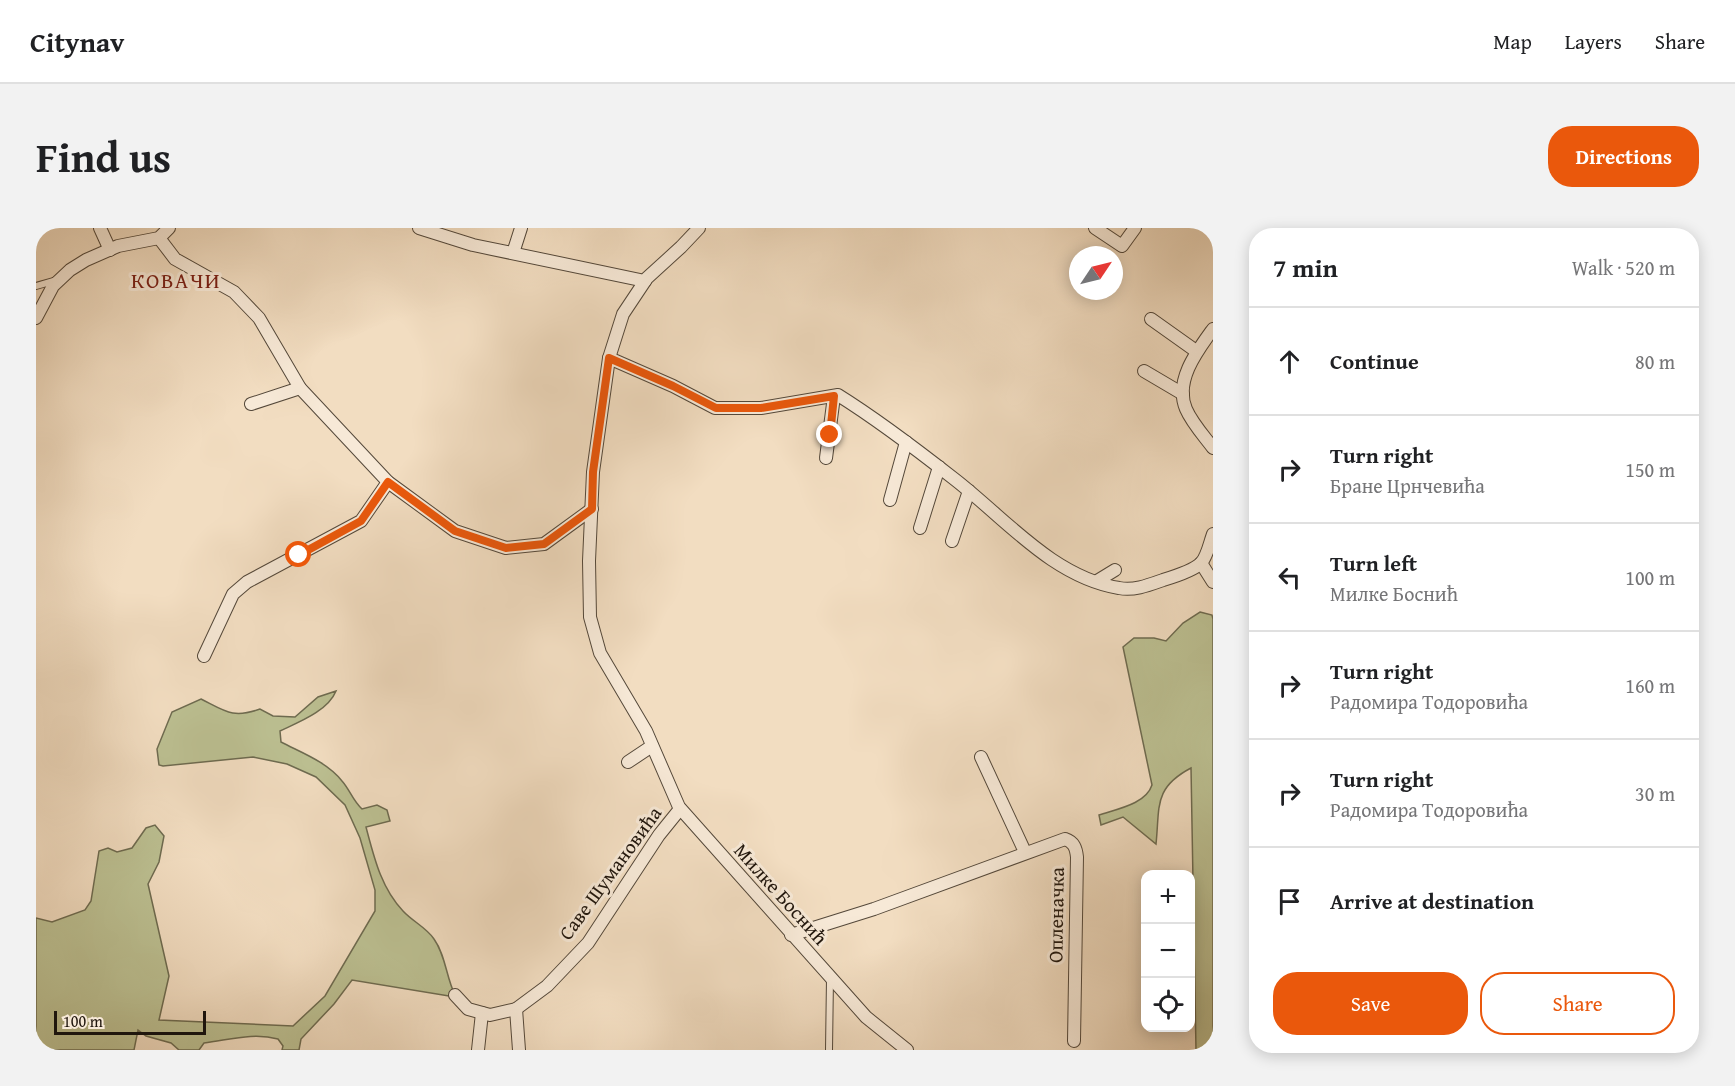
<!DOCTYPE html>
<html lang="en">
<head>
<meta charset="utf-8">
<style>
  :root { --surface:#fff; --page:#f2f2f2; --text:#202124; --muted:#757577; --line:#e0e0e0; --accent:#ea580c }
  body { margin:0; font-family:"Gentium Book Plus",serif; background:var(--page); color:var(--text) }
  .controls { position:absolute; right:18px; bottom:18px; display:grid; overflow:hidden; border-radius:12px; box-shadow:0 3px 15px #0003 }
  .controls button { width:54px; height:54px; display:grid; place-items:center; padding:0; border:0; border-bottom:2px solid var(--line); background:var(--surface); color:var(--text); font:30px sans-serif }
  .compass { position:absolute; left:1033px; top:18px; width:54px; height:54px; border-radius:50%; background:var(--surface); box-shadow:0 3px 15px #0003; rotate:55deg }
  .scale { position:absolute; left:18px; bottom:15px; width:152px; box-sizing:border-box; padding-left:6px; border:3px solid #20160d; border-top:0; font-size:16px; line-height:21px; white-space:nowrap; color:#20160d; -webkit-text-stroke:4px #f7e9d7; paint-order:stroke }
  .stop { position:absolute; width:18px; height:18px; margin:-14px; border:4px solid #ea580c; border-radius:50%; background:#fff }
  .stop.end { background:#ea580c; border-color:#fff; box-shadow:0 2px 6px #0008 }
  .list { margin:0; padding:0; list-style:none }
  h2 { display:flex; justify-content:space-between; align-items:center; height:78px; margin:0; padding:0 24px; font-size:26px }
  h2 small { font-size:20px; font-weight:400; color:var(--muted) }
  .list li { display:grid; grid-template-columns:39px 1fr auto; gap:18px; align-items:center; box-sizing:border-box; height:108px; padding:0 24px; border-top:2px solid var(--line) }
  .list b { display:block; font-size:22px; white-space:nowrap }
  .list p { margin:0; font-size:20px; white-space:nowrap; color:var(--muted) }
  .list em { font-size:20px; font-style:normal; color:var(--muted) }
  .actions { display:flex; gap:12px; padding:18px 24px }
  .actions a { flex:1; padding:14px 0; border:2px solid var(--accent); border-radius:24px; text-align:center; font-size:21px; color:var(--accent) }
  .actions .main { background:var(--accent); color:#fff }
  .icon { flex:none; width:33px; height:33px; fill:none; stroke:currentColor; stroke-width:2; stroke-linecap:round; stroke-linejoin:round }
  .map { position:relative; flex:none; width:1177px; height:822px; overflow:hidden; border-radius:24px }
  header { display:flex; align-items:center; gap:36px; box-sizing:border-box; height:84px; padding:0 30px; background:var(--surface); border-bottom:2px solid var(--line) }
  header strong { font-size:28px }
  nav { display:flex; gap:33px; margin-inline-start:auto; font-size:21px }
  .intro { display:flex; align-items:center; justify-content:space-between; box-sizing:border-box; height:144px; padding:0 36px }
  h1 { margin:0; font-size:42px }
  .button { padding:15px 27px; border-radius:24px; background:var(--accent); color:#fff; font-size:21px; font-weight:700 }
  main { display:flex; gap:36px; padding:0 36px }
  aside { flex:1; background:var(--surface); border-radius:24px; box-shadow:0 3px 15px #0003 }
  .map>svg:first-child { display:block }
  .green { fill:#bcc092; stroke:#6e6b50; stroke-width:1.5 }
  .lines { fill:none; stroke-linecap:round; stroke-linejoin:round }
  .lane-casing { stroke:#54483a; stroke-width:8 }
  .street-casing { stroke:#54483a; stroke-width:14 }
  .lane { stroke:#f7e9d7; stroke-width:6 }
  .street { stroke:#f7e9d7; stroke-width:12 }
  .route { stroke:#ea580c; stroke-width:8 }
  .labels { text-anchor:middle; stroke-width:6; stroke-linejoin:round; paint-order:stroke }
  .street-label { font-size:20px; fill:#20160d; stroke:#f7e9d7 }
  .quarter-label { font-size:22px; letter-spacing:1.5px; fill:#7a1f14; stroke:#f7e9d7 }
</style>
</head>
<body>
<header>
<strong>Citynav</strong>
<nav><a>Map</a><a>Layers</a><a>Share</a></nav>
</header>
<div class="intro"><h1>Find us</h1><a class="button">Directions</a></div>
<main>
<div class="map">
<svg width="1177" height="822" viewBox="0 0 1177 822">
  <rect width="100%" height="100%" fill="#f2ddc1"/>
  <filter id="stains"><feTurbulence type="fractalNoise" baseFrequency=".00333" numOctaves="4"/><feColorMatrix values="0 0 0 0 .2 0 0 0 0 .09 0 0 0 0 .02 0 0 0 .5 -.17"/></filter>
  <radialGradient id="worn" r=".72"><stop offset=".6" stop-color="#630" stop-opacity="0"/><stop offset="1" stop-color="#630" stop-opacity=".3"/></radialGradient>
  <g class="green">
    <path d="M1164 384 1176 387 1177 391V822H1160L1155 540C1117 560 1124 579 1120 616L1087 589 1065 597 1063 587C1081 581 1110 576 1116 557L1087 419 1098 410H1118L1130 413 1147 395Z"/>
    <path d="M300 463C292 483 263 494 244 503L245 514C266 525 291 534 306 553 314 562 317 573 326 581L341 577 351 582 354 593 330 599C338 629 345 660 367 683 376 693 391 700 398 711 410 728 410 749 419 767L413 768 316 752 298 776 265 811 263 822H246L247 818 242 811C217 804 193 812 168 815L163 822H143L135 815 110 808 102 802 98 822H0V690L16 694 49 682 55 673 63 623 72 620 81 624 96 620 110 600 119 597 128 608 123 634 112 656 133 748 123 792 257 798 289 768 339 683V662L324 610 309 577 280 549 251 536 217 529 127 538 123 537 121 521 136 484 165 471C189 483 197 491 224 481L237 488 259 489 282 469Z"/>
  </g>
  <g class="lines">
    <defs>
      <g id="lane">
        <polyline points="0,58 21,52"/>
        <polyline points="793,822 794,750"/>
      </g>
      <g id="street">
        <polyline points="64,0 74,22"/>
        <polyline points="383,0 437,17 609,53"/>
        <polyline points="663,0 645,19 611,50 587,86 573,130 557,244 553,333 554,389 564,425 610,503 643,579 830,789 871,822"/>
        <polyline points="1059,0 1086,18 1099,0"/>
        <polyline points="123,10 139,31 198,64 223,90 264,160 352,254 419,303 470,320 508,316 556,281"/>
        <polyline points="477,25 485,0"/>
        <polyline points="0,90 17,58 34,42 50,32 82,18 123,10 133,0"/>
        <polyline points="1115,91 1160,123"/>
        <path d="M1177 101C1161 123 1138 153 1150 181 1156 195 1168 208 1177 220"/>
        <path d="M573 130 637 158 679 180H725L802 167C842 192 880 221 917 250 968 289 1016 349 1083 360 1098 363 1113 357 1127 352 1137 349 1158 342 1165 335 1171 329 1174 314 1177 306"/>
        <polyline points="1108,143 1147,166"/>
        <polyline points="215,176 264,160"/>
        <polyline points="790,230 798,168"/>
        <polyline points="854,272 870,214"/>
        <polyline points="884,300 903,239"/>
        <polyline points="916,313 933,263"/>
        <polyline points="1165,335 1177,354"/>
        <polyline points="1061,353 1079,342"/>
        <polyline points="168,428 197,366 211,354 325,293 352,254"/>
        <polyline points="945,529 989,624"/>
        <polyline points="592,534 616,518"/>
        <path d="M755 707 838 681 1029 611C1038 614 1040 620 1041 629L1038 813"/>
        <polyline points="419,767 432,781 454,787 480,781 511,758 552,715 623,607 644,581"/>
        <polyline points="480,781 483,822"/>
        <polyline points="442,822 446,785"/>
      </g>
    </defs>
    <use href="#lane" class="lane-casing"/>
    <use href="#street" class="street-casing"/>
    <use href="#lane" class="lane"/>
    <use href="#street" class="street"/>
  </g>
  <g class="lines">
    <polyline class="route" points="263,327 325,293 352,254 419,303 470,320 508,316 556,281 557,244 573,130 637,158 680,180 725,180 798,168 794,207"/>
  </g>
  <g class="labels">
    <g class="street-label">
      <text transform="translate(574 645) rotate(-54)" y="7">Саве Шумановића</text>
      <text transform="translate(745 666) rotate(48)" y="7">Милке Боснић</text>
      <text transform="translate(1020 687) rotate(-89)" y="7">Опленачка</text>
    </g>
    <g class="quarter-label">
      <text x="140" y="60">КОВАЧИ</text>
    </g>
  </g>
  <rect width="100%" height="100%" filter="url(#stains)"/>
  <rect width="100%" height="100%" fill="url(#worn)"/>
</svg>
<div class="controls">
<button>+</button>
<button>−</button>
<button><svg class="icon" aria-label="locate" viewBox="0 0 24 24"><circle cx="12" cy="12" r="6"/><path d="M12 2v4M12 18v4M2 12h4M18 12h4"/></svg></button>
</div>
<svg class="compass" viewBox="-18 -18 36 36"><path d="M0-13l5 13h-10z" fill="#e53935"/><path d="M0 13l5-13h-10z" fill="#757577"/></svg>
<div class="scale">100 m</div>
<div class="stop" style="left:263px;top:327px"></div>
<div class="stop end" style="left:794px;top:207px"></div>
</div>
<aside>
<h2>7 min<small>Walk · 520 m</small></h2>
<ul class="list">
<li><svg class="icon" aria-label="ahead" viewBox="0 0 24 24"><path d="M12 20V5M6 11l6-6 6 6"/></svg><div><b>Continue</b></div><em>80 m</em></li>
<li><svg class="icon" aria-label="right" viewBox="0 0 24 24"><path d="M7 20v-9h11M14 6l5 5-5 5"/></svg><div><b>Turn right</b><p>Бране Црнчевића</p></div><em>150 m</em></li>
<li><svg class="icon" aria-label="left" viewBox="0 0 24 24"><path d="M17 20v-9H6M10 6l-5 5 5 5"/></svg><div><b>Turn left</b><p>Милке Боснић</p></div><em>100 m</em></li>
<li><svg class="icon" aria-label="right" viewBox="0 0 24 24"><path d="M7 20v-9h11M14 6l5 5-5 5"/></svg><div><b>Turn right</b><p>Радомира Тодоровића</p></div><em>160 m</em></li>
<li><svg class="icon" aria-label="right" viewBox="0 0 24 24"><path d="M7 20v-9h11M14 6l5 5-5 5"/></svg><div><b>Turn right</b><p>Радомира Тодоровића</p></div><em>30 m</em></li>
<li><svg class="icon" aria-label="arrive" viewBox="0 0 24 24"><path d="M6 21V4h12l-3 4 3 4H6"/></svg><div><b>Arrive at destination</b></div></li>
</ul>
<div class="actions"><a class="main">Save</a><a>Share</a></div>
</aside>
</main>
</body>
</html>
